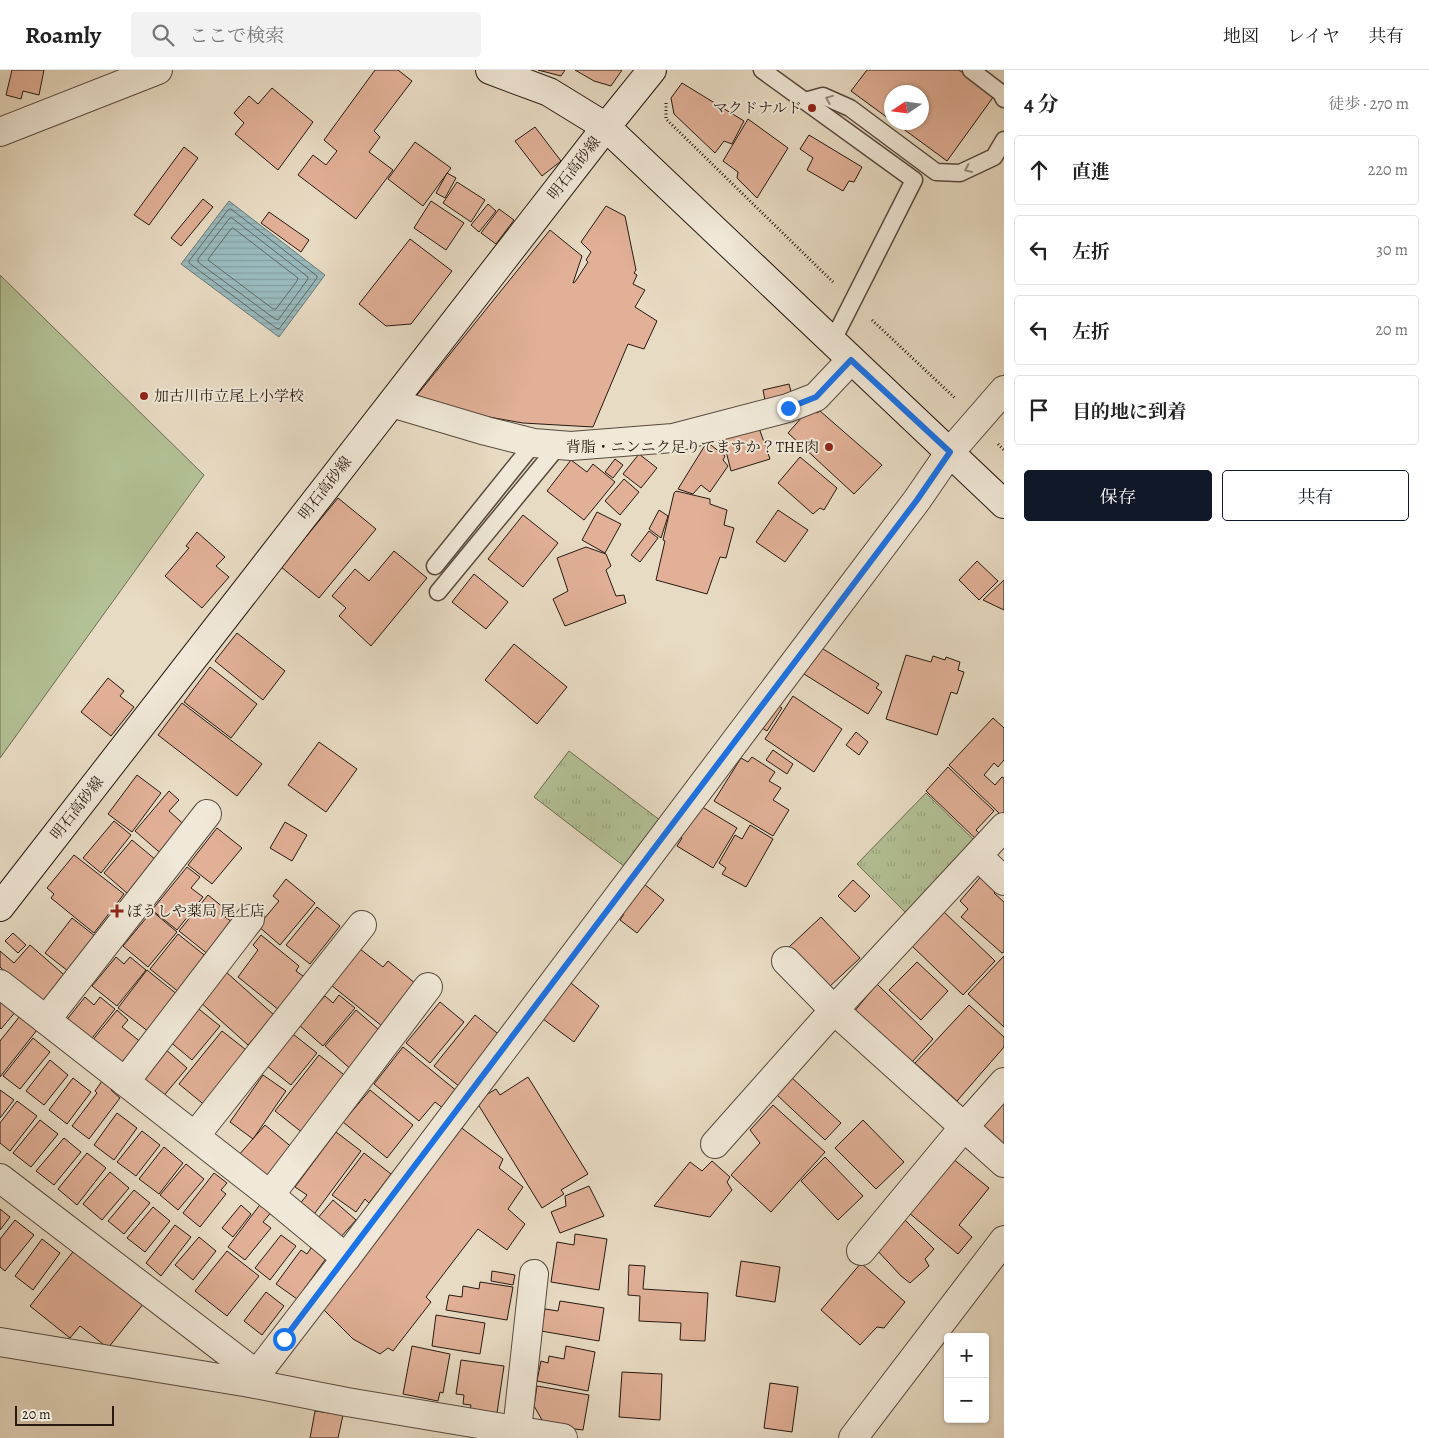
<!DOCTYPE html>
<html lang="ja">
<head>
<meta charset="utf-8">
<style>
  :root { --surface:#fff; --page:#f2f2f2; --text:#222; --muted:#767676; --line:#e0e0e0; --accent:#111827 }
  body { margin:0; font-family:Alegreya,"Noto Serif JP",serif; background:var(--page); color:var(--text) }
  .controls { position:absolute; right:15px; bottom:15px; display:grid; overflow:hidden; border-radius:5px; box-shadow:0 1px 4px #0004 }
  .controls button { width:45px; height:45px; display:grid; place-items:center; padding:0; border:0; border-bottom:1px solid var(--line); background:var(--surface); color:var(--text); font:25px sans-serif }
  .compass { position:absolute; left:884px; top:15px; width:45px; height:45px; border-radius:50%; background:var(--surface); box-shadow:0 1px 4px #0004; rotate:257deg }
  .scale { position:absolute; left:15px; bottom:12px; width:99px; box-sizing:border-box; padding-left:5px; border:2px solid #271911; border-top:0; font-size:14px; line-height:18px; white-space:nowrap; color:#271911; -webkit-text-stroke:4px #f0e8d8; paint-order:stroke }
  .stop { position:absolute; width:15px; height:15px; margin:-11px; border:4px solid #1a73e8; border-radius:50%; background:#fff }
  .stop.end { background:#1a73e8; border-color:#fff; box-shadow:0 1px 5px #0008 }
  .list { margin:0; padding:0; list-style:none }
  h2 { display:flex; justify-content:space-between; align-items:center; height:65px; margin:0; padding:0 20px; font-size:21px }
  h2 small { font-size:16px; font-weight:400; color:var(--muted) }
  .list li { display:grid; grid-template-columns:32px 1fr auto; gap:15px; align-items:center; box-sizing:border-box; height:70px; margin:0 10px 10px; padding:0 10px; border:1px solid var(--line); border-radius:5px }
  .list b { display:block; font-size:19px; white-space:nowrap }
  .list em { font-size:16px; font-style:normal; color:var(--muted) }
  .actions { display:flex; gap:10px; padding:15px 20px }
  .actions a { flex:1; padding:11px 0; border:1px solid var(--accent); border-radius:5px; text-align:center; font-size:18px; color:var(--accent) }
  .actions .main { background:var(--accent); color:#fff }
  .icon { flex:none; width:28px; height:28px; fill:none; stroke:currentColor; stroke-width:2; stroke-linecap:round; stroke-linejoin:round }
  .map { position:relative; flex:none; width:1004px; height:1368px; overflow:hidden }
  header { display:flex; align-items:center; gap:30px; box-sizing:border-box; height:70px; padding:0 25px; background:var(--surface); border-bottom:1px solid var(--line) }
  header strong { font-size:24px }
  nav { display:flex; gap:28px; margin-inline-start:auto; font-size:18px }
  .search { width:350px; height:45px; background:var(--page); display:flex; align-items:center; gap:12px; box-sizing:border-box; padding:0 18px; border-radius:5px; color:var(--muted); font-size:19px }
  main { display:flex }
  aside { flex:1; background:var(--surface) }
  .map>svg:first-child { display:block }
  .grass { fill:url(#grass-tufts); stroke:#6d6d54 }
  .pitch { fill:#b3c196; stroke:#6d6d54 }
  .water { fill:url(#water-rules); stroke:#6b7978 }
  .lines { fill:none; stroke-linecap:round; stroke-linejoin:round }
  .shore { stroke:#606966; stroke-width:1 }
  .building { fill:#e1b097; stroke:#271911 }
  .lane-casing { stroke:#574a3e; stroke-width:19 }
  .street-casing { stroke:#574a3e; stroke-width:30 }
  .secondary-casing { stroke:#271911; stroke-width:30 }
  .path { stroke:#271911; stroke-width:3; stroke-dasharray:1 2.5; stroke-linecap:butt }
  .lane { stroke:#f0e8d8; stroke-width:16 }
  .street { stroke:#f0e8d8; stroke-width:28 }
  .secondary { stroke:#f0e8d8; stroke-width:28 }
  .oneway { stroke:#968b7e }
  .route { stroke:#1a73e8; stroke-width:6 }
  .poi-dot { fill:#8f2418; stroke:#f0e8d8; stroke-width:2 }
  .labels { text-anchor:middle; stroke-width:4; stroke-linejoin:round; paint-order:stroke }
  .poi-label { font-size:15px; fill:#271911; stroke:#f0e8d8; text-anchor:end }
  .street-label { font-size:15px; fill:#271911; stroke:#f0e8d8 }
</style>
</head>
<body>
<header>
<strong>Roamly</strong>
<div class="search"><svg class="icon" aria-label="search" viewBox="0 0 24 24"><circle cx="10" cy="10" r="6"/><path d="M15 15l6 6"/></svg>ここで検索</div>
<nav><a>地図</a><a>レイヤ</a><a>共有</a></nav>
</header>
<main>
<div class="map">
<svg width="1004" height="1368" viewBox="0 0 1004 1368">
  <defs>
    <pattern id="grass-tufts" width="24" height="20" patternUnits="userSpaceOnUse" patternTransform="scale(1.25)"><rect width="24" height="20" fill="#b3c196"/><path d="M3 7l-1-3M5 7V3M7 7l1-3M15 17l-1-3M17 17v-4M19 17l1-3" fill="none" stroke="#9aa580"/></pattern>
    <pattern id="water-rules" width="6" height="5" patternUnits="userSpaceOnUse" patternTransform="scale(1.25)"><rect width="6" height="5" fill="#99b9bc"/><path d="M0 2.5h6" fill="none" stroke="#849ea1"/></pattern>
  </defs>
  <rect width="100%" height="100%" fill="#e8dbc3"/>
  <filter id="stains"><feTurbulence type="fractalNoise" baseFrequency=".004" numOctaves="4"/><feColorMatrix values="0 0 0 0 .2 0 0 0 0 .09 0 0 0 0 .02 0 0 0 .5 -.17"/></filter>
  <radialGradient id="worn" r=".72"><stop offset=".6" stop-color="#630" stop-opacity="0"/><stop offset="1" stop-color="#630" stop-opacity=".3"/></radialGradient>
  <g class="grass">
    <polygon points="569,681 665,754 629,800 534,727"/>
    <polygon points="926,723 977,773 909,846 857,794"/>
  </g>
  <polygon class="pitch" points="0,205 204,405 0,688"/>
  <polygon class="water" points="229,131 325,205 279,267 181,194"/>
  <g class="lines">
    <g class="shore">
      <polygon points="231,139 317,206 317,208 279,259 276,258 189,193 189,191 228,140"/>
      <polygon points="232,148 308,207 308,209 278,250 275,249 198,192 198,189 229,149"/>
      <polygon points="233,158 298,208 297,211 276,239 273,239 208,190 209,188 231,159"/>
    </g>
  </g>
  <g class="building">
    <polygon points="12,0 44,0 39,25 23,21 21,29 6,25"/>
    <polygon points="375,0 398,0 412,11 374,61 380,67 369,82 393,100 356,149 298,105 313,85 326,95 337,81 324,70"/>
    <polygon points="538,0 565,0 561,6"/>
    <polygon points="575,0 622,0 611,16 594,11"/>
    <polygon points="867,0 959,0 994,26 947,91 894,52 922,52 922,22 892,22 892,51 851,21"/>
    <polygon points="682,13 744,51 732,74 724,71 715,83 674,44 671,28"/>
    <polygon points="272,18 313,52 278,100 235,64 244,53 234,43 249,26 258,34"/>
    <polygon points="748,49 788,78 757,128 737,108 738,102 723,91"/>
    <polygon points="535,57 561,91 542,106 515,71"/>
    <polygon points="809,65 862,97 854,112 849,111 843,121 807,100 813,88 800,79"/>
    <polygon points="415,72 451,98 423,136 388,109"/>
    <polygon points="184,77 198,88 149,155 134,145"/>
    <polygon points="447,103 456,108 445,128 436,123"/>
    <polygon points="457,112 485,130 471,152 443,133"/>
    <polygon points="203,129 213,137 181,176 171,168"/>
    <polygon points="431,131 464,153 446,180 414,158"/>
    <polygon points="488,134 496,141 479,162 471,155"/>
    <polygon points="606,136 625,146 636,200 634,203 637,205 633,214 645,220 635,237 657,251 644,279 628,274 593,357 523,353 449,340 417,325 550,160 582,186 573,213 575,212 588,192 586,190 591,182 581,172"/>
    <polygon points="499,139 514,150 496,174 481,163"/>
    <polygon points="269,142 309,170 301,182 261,153"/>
    <polygon points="410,169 452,201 411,254 386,256 359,234"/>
    <polygon points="789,314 793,329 766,335 763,320"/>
    <polygon points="810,338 817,343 820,341 882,395 854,424 788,363"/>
    <polygon points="759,358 770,389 731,401 723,369"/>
    <polygon points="707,372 725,386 723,390 728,396 710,422 701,415 693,424 678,419"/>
    <polygon points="639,384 657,398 641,418 623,404"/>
    <polygon points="800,387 837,418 824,440 820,438 813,444 778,413"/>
    <polygon points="615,389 623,395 613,408 605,402"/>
    <polygon points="571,390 587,402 593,394 615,412 584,450 547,421"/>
    <polygon points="624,409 639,422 620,445 605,431"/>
    <polygon points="676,421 710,429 710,434 727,440 724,455 734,458 726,488 720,487 707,524 656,510 665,471 663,470 674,423"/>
    <polygon points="338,428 376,459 319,528 281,497"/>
    <polygon points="659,440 668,446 661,468 649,459"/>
    <polygon points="778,440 808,460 785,492 756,472"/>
    <polygon points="597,442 621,454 605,483 582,470"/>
    <polygon points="523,445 558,473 523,517 488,489"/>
    <polygon points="649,461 658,468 640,492 631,485"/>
    <polygon points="197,462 225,487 216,496 229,507 202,538 165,506 189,478 186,476"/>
    <polygon points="586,477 606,484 611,496 606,500 616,526 624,525 626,533 565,556 553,529 568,521 557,488"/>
    <polygon points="394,481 427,508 371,576 339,546 346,538 332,526 355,499 369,511"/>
    <polygon points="977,491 998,511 979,530 959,510"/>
    <polygon points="474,504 508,532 486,559 452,532"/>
    <polygon points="1004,510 1004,540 983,530"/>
    <polygon points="237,563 285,601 263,630 215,591"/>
    <polygon points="514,574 567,617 537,654 485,610"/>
    <polygon points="820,577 879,614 876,618 882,622 868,644 804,604"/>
    <polygon points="906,585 931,592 933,586 945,590 946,587 960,592 958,600 964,602 957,624 951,622 937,665 886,649"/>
    <polygon points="210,597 257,634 231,668 184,632"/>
    <polygon points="108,608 124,621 120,626 134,637 111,666 81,642"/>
    <polygon points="793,626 842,659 814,702 765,669"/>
    <polygon points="182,633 262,694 237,726 158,665"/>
    <polygon points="774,633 782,638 767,661 759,656"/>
    <polygon points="993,648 1004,658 1004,690 998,697 994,693 984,705 995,715 1002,707 1004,708 1004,742 1001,745 949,695"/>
    <polygon points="856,662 868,672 859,685 846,675"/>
    <polygon points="319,672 357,699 326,742 288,715"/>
    <polygon points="773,680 793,694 787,704 766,690"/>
    <polygon points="752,687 775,702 769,711 781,718 773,730 789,740 773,766 714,731 741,688 748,692"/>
    <polygon points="948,697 994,741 976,760 983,767 979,772 926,721"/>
    <polygon points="137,705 161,723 132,762 108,744"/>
    <polygon points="169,721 179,730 169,741 189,759 165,787 135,761"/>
    <polygon points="699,735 737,758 713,798 677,776 682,768 680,766"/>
    <polygon points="114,751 131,765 101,803 83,788"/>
    <polygon points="285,752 307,765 292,791 270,778"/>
    <polygon points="750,755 773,769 746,817 722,804 726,798 719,793 735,765 742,769"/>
    <polygon points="217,758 242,778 212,814 188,795"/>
    <polygon points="132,770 156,790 128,824 104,803"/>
    <polygon points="74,785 124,824 94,863 51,828 54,824 47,818"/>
    <polygon points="187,797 200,807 191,818 203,827 177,860 152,840"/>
    <polygon points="983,804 999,818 994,823 1004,832 1004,882 1002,883 961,847 968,839 960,831"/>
    <polygon points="286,809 315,833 280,875 258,856 279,831 273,826"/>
    <polygon points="639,810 664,830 637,863 620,850 624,844 617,838"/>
    <polygon points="853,810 870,826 855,842 838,826"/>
    <polygon points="208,825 229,842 225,847 235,854 209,885 179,861"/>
    <polygon points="317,837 340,856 310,894 286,875"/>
    <polygon points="152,841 177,862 148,897 123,876"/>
    <polygon points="944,842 995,891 963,925 912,876"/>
    <polygon points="821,847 860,888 828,918 789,877"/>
    <polygon points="72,848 95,866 68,901 45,883"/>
    <polygon points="13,863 26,875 18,883 5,871"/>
    <polygon points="178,864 208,888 180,923 150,899"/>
    <polygon points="261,865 299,896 296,901 310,911 284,944 238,907 258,880 253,875"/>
    <polygon points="30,875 70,910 45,937 0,897 0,881 14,893"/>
    <polygon points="360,879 383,897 388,891 416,914 382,956 331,915"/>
    <polygon points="1004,886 1004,957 968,924"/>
    <polygon points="116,887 124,894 130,887 146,900 117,936 92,916"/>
    <polygon points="917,892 948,921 921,950 889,920"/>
    <polygon points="147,900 178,925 149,962 118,938"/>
    <polygon points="225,901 274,945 248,975 199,931"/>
    <polygon points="566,909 599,936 574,972 539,946"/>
    <polygon points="877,914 933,969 912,992 853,943"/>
    <polygon points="339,925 355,938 323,976 299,955 325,926 333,933"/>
    <polygon points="0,927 17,940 1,959 0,958"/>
    <polygon points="85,927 94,935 100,927 115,939 89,972 65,952"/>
    <polygon points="440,932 464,952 430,993 406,973"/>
    <polygon points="969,935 1004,967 1004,977 957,1031 915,993"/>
    <polygon points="195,936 220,956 192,990 168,970"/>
    <polygon points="117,940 128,950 122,957 142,973 122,997 91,972"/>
    <polygon points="356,940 386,966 355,1003 325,976"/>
    <polygon points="475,945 502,967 460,1017 434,996"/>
    <polygon points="20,946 37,960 0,1007 0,971"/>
    <polygon points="222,961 250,983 207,1037 179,1014"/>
    <polygon points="293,964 317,983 291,1015 267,996"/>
    <polygon points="33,968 50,982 20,1019 3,1006"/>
    <polygon points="403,977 458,1022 444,1039 435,1032 419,1051 374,1014"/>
    <polygon points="164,978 187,998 161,1029 137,1009"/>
    <polygon points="319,985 353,1012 308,1067 275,1041"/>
    <polygon points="50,990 68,1005 44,1035 26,1021"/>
    <polygon points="263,1005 286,1021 253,1069 230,1052"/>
    <polygon points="105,1007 115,1015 111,1020 120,1028 89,1069 72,1056 97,1023 95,1021"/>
    <polygon points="528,1007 588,1104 561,1120 564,1124 542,1138 476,1031 496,1019 500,1025"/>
    <polygon points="791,1007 841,1053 825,1070 776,1024"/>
    <polygon points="73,1008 91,1022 67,1054 49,1040"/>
    <polygon points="0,1020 14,1030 0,1048"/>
    <polygon points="370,1020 413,1055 387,1088 343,1052"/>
    <polygon points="1004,1030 1004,1083 978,1054"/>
    <polygon points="17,1031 37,1046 10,1081 0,1073 0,1053"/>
    <polygon points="773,1035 825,1082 771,1142 731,1105 760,1073 750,1060"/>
    <polygon points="117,1043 137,1058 114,1090 94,1075"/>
    <polygon points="40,1050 58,1064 31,1097 13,1083"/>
    <polygon points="863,1050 904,1092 876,1119 835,1078"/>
    <polygon points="265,1055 294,1079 267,1111 238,1086"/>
    <polygon points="459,1056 503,1089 499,1098 523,1117 508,1139 525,1154 507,1180 478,1159 426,1227 431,1232 393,1281 388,1278 380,1284 353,1269 323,1239"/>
    <polygon points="142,1061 160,1075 136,1106 117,1092"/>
    <polygon points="336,1062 361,1081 312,1147 298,1136 307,1125 295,1117"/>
    <polygon points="64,1068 81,1082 54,1115 36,1101"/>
    <polygon points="164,1077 183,1093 159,1124 139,1109"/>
    <polygon points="87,1083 106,1098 77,1135 58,1119"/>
    <polygon points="364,1083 391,1104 369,1133 365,1129 356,1142 332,1125"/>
    <polygon points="825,1087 863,1126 838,1150 801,1111"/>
    <polygon points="952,1088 989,1118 959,1155 972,1167 958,1184 908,1142"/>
    <polygon points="712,1091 730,1107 727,1112 732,1120 710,1147 654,1136 690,1092 702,1101"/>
    <polygon points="186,1094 204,1109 178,1140 160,1125"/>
    <polygon points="110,1102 129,1118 102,1150 83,1134"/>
    <polygon points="214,1103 227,1113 221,1120 226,1124 200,1157 183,1143"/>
    <polygon points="589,1116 604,1146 560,1163 551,1142 566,1136 565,1126"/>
    <polygon points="134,1120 150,1133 124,1164 108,1151"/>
    <polygon points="333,1130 356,1150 339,1169 317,1149"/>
    <polygon points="262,1132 273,1140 263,1152 271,1158 245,1190 228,1177"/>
    <polygon points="241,1135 251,1144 233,1167 222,1158"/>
    <polygon points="153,1137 170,1151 145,1182 127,1168"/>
    <polygon points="0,1139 10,1147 0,1160"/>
    <polygon points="902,1147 934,1179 925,1189 929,1196 910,1213 901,1206 875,1178"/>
    <polygon points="15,1150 34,1165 5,1201 0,1197 0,1169"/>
    <polygon points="175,1155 191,1167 161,1206 146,1193"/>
    <polygon points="575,1164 607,1169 599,1220 551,1212 557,1172 574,1175"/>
    <polygon points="281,1165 296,1176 270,1210 255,1198"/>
    <polygon points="199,1167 216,1181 193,1210 175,1195"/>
    <polygon points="42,1169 60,1183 33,1220 15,1206"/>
    <polygon points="315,1172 330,1183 297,1229 276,1214 301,1180 307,1184"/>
    <polygon points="76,1178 144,1233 108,1278 80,1256 70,1268 30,1236"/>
    <polygon points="227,1181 259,1206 227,1246 195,1221"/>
    <polygon points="741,1191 780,1197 775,1232 736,1226"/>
    <polygon points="861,1193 905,1232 884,1258 877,1257 860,1275 821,1240"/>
    <polygon points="629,1195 645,1196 643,1219 708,1223 705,1271 680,1270 681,1253 639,1251 640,1226 628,1225"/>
    <polygon points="492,1201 515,1205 513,1215 491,1211"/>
    <polygon points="480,1212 513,1217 507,1250 446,1240 449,1225 462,1227 463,1216 479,1219"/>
    <polygon points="266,1222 284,1236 262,1265 244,1251"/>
    <polygon points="560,1231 604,1238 599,1271 541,1261 545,1239 558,1241"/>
    <polygon points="436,1245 485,1253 480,1284 432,1276"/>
    <polygon points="412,1276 450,1284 443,1323 440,1322 438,1331 403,1324"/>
    <polygon points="566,1276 595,1282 588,1321 537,1311 541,1291 548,1293 549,1286 564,1289"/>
    <polygon points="461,1290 504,1296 497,1343 470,1340 471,1335 463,1334 464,1325 456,1324"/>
    <polygon points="622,1302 662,1304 660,1350 619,1347"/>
    <polygon points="770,1313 798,1317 792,1362 764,1358"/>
    <polygon points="537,1316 589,1325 583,1360 551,1356 542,1350 534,1336"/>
    <polygon points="315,1341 343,1345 338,1368 310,1368"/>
  </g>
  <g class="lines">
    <defs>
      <g id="lane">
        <polyline points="762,0 914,110 832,272"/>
        <polyline points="971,0 1001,23 1004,29"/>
        <polyline points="805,31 823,26 850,38 936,102 960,103 994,87 1004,70"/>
        <polyline points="435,496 534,373"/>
        <polyline points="438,522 560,374"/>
      </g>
      <g id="street">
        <polyline points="0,62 158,0"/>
        <polyline points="392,333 486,361 534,373 571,376 673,368 788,338 816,327 851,290"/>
        <polyline points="978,786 1004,811"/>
        <polyline points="786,891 834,940 1004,1093"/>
        <polyline points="0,914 270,1125 346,1188"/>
        <polyline points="46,950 207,744"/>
        <polyline points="125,1012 250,849"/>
        <polyline points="195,1066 362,855"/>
        <polyline points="715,1074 834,940 1004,757"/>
        <polyline points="0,1108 256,1304"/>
        <polyline points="270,1125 428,917"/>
        <polyline points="861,1181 964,1057 1004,1012"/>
        <polyline points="0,1272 250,1313 347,1332 563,1368"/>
        <polyline points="250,1313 346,1188 917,430 950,382 1004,320"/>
        <polyline points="517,1360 534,1204"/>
        <polyline points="853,1368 1004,1170"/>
      </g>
      <g id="secondary">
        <polyline points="490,0 549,22 606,57 1004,434"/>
        <polyline points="0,837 606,57 652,0"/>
      </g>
    </defs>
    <use href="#lane" class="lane-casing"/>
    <use href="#street" class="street-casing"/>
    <use href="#secondary" class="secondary-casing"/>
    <g class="path">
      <polyline points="666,33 666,49 833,212"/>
      <polyline points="872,250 956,329"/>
      <polyline points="998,374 1004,380"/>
    </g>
    <use href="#lane" class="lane"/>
    <use href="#street" class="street"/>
    <use href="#secondary" class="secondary"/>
  </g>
  <defs><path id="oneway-chevron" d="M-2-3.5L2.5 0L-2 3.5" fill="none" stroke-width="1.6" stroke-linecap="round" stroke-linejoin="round" transform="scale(1.25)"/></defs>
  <g class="oneway">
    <use href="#oneway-chevron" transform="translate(829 29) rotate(-158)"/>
    <use href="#oneway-chevron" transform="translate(968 99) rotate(155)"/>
  </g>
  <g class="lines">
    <polyline class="route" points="284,1269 917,430 950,382 851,290 816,327 788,338"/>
  </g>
  <g class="poi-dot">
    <circle cx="812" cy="38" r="5"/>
    <circle cx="144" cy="326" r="5"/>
    <circle cx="829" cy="377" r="5"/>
    <path d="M114.5 833.5h5v5h5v5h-5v5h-5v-5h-5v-5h5z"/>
  </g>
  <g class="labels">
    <g class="poi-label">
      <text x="802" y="43">マクドナルド</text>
      <text x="154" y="331" text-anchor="start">加古川市立尾上小学校</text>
      <text x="819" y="382">背脂・ニンニク足りてますか？THE肉</text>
      <text x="127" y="846" text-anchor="start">ぼうしや薬局 尾上店</text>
    </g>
    <g class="street-label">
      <text transform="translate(574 98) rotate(-52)" y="5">明石高砂線</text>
      <text transform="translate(325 418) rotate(-52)" y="5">明石高砂線</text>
      <text transform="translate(77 738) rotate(-52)" y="5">明石高砂線</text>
    </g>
  </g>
  <rect width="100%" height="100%" filter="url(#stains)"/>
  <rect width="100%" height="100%" fill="url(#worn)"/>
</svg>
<div class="controls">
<button>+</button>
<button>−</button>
</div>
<svg class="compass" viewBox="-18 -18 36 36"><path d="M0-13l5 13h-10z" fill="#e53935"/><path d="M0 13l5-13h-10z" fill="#767676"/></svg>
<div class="scale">20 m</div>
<div class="stop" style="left:284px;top:1269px"></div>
<div class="stop end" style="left:788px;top:338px"></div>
</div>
<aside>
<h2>4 分<small>徒歩 · 270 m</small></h2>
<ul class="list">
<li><svg class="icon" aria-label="ahead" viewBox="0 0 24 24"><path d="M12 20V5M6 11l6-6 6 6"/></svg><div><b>直進</b></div><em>220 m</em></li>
<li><svg class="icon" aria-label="left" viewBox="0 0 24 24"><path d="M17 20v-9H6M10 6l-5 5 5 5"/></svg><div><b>左折</b></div><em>30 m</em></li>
<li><svg class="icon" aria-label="left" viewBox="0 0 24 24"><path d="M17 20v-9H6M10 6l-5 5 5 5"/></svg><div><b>左折</b></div><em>20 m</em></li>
<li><svg class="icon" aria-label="arrive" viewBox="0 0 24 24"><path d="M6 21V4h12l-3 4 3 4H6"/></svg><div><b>目的地に到着</b></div></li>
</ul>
<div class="actions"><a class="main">保存</a><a>共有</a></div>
</aside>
</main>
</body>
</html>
